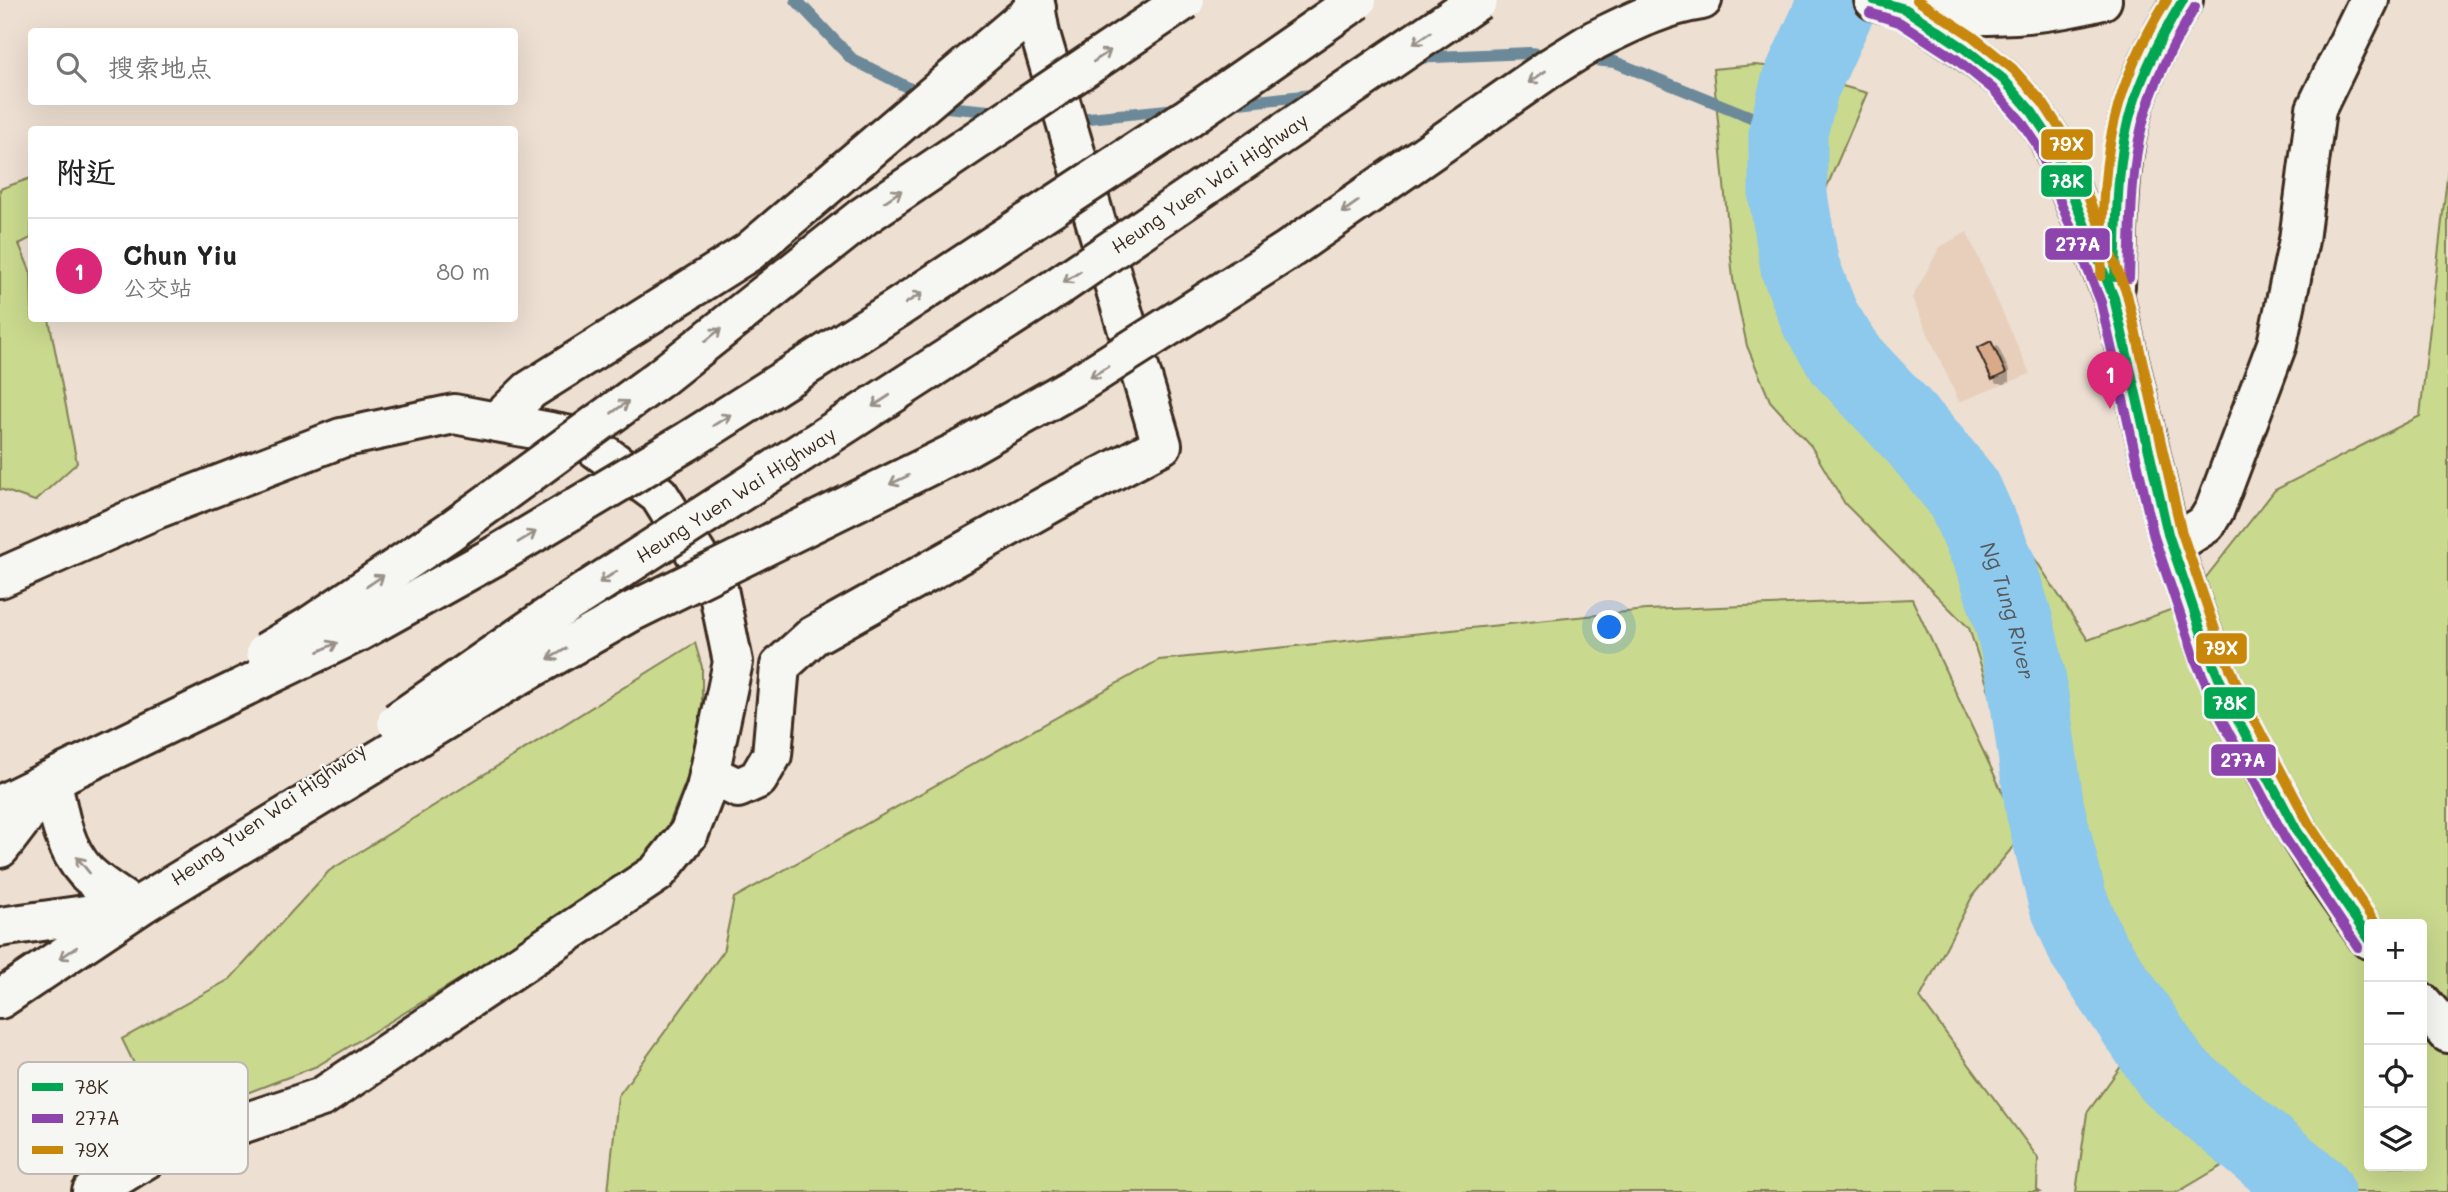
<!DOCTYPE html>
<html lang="zh">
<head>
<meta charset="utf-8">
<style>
  :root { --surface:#fff; --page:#f6f6f6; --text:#222; --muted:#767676; --line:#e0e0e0; --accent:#db2777 }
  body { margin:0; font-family:Mali,"LXGW WenKai TC",sans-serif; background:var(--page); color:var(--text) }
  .controls { position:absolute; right:21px; bottom:21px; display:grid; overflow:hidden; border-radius:7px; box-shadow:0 7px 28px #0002 }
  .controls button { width:63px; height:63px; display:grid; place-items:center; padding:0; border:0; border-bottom:2px solid var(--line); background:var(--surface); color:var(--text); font:35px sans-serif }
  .you { position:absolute; left:1610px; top:628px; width:24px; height:24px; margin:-18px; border:5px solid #fff; border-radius:50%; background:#1a73e8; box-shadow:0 0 0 10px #1a73e833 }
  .badge { display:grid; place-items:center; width:46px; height:46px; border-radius:50%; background:var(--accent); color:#fff; font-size:23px; font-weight:700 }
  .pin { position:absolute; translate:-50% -58px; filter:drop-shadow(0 2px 4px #0008) }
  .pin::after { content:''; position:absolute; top:37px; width:24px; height:21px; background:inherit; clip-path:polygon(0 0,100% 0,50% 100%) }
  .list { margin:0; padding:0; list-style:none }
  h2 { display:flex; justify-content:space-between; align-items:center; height:91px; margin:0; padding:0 28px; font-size:30px }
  h2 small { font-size:23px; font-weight:400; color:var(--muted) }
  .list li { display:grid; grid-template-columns:46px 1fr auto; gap:21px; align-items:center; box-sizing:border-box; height:105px; padding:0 28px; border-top:2px solid var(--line) }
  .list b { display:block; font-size:26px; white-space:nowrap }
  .list p { margin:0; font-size:23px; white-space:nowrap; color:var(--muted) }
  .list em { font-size:23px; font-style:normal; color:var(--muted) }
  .icon { flex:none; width:38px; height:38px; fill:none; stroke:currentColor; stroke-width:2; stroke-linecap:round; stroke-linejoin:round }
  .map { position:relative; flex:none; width:2448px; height:1192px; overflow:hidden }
  .search { position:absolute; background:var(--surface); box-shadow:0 7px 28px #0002; left:28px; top:28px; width:490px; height:77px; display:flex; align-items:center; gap:18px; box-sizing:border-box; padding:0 24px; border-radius:7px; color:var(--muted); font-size:26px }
  .panel { position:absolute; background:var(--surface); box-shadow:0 7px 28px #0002; left:28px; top:126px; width:490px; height:196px; border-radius:7px }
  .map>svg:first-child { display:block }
  .built { fill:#e7cfbc }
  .green { fill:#c9d98d; stroke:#828256; stroke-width:2; fill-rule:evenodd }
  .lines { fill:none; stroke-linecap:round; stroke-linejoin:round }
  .stream { stroke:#6c899a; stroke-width:12 }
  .river { stroke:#8dc8ed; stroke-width:79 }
  .building { fill:#d8aa89; stroke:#3b2a1e; stroke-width:2; filter:url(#shadow) }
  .minor-casing { stroke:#3b2a1e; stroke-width:44 }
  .major-casing { stroke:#3b2a1e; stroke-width:44 }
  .highway-casing { stroke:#3b2a1e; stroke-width:44 }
  .minor { stroke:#f6f6f2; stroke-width:38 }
  .major { stroke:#f6f6f2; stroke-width:38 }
  .highway { stroke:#f6f6f2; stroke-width:38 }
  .highway-bridge-casing { stroke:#3b2a1e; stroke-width:44; stroke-linecap:butt }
  .highway-bridge { stroke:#f6f6f2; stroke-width:38 }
  .bus-1-casing { stroke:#f6f6f2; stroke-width:16 }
  .bus-2-casing { stroke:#f6f6f2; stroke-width:16 }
  .bus-3-casing { stroke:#f6f6f2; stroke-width:16 }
  .bus-1 { stroke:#00a651; stroke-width:10 }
  .bus-2 { stroke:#8e44ad; stroke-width:10 }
  .bus-3 { stroke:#c88708; stroke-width:10 }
  .oneway { stroke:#989088 }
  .labels { text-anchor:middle; stroke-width:5; stroke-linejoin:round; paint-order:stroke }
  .street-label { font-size:19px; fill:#3b2a1e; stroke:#f6f6f2 }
  .water-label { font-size:21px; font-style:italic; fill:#54595c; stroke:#f6f6f2 }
  .key { fill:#f6f6f2; stroke:#beb9b2; stroke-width:2 }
  .key-label { font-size:19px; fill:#3b2a1e }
  .line-badge { stroke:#f6f6f2; stroke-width:2.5 }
  .badge-label { font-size:19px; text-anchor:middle; font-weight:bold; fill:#fff }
</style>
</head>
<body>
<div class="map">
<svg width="2448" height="1192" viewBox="0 0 2448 1192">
  <defs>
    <filter id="shadow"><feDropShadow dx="6" dy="6" stdDeviation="0" flood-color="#0004"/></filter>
  </defs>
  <rect width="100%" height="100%" fill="#eddfd2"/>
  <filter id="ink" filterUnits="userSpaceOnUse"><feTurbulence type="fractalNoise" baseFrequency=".0143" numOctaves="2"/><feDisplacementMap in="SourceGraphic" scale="14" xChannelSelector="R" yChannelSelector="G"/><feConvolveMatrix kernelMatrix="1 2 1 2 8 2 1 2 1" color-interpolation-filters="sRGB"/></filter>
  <g filter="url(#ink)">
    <polygon class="built" points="1967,232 2030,374 1959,402 1912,298 1940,247"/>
    <g class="green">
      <path d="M1755 65 1775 67 1867 93 1823 196 1828 247 1856 353 1930 398 2088 640 2184 605 2275 490 2420 416 2448 168V1192H2343L2217 1099 2259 1158 2227 1163 2178 1192H2076L2087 1113 2138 1043 2105 1019 2028 867 2022 836 1973 895 1920 998 2038 1158 2037 1190 2040 1192H608L618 1096 723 952 734 898 1159 660 1646 610 1912 599 2021 832 2006 744 1969 628 1845 504 1811 446 1770 401 1747 346 1733 279 1713 69ZM2369 924H2422V1166H2369Z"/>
      <polygon points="31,178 31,238 19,244 31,273 32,318 49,319 77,463 35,501 0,489 0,189"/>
      <polygon points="695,643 702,667 702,704 695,758 668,826 644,863 598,895 317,1066 164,1125 122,1039 230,979 329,871"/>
    </g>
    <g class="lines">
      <g class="stream">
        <polyline points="796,0 852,59 946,107 1000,112"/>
        <polyline points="1411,58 1530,53 1550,55"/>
        <polyline points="1582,59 1615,62 1788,132"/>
        <polyline points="1230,104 1320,94"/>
        <polyline points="1070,120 1177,109"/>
      </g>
      <path class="river" id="s1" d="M1839 0 1800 85 1788 132V196L1800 267 1820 319 1846 360 1920 439 1963 492 1997 568 2014 623 2026 675 2045 809 2067 899 2088 949 2173 1075 2315 1192"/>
    </g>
    <polygon class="building" points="1991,341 2006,373 1992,380 1977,348"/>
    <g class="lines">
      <defs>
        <g id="minor">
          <polyline points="497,422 530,390 749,252 1036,8"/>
          <polyline points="2172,546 2206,524 2215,509 2277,344 2299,240 2316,109 2369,0"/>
          <polyline points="0,578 156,509 341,438 454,414 582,438 659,495 718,589 733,662 706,789 689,833 657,873 322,1097 226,1129 177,1140 92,1192"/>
          <polyline points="709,774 738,788 758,779 772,755 780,666 813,636 1053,502 1162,445 1040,34 1034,0"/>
          <path d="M52 780C58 812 63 847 86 872 100 886 119 897 135 908"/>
          <polyline points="0,848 52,780"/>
          <polyline points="0,927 135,908"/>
        </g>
        <g id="major">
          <path d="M1874 0C1947 21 2029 19 2102 0"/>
          <polyline points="1905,9 1964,48 2003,79 2032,112 2050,139 2114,298 2168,534 2209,655 2234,713 2297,831 2323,873 2369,939"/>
          <path d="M2115 286C2118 225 2116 161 2134 103 2145 66 2163 33 2183 0"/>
          <polyline points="2422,1003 2448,1033"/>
        </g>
        <g id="highway">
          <path d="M1595 40C1630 23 1662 6 1702 0"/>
          <polyline points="0,805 67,772"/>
          <polyline points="0,999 145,902"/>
        </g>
      </defs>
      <use href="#minor" class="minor-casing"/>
      <use href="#major" class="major-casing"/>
      <use href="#highway" class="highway-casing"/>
      <use href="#minor" class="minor"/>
      <use href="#major" class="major"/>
      <use href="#highway" class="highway"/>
      <defs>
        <g id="highway-bridge">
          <polyline points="266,652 310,626 449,532 660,378 864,216 1185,0"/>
          <path id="s2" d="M397 722 571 601 1056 288 1478 0"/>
          <polyline points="67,772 358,632 493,557 688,441 896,309 1186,119 1357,0"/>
          <polyline points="145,902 509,681 631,612 965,448 1073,387 1287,251 1550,68 1595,40"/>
        </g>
      </defs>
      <use href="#highway-bridge" class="highway-bridge-casing"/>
      <use href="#highway-bridge" class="highway-bridge"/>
      <defs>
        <g id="bus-1">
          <polyline points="1874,0 1905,9 1964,48 2003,79 2032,112 2050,139 2114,298 2168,534 2209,655 2234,713 2297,831 2369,939"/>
          <path d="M2115 277C2117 226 2116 172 2128 122 2139 78 2160 38 2183 0"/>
        </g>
        <g id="bus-2">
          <polyline points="1870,13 1899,22 1956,59 1993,89 2021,121 2038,146 2101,302 2154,537 2196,661 2222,720 2285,838 2358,947"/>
          <path d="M2129 278C2131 227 2130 175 2142 126 2152 83 2173 45 2195 7"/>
        </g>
        <g id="bus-3">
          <polyline points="1917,0 1972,36 2013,69 2043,103 2062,132 2127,294 2181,530 2222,650 2247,707 2309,824 2376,924"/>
          <path d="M2101 276C2103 224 2102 170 2115 119 2125 77 2144 37 2167 0"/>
        </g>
      </defs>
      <use href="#bus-1" class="bus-1-casing"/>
      <use href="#bus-2" class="bus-2-casing"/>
      <use href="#bus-3" class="bus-3-casing"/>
      <use href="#bus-1" class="bus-1"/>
      <use href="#bus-2" class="bus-2"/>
      <use href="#bus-3" class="bus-3"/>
    </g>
    <defs><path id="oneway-shaft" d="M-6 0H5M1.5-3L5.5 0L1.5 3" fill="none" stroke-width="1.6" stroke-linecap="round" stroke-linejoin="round" transform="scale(1.75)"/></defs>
    <g class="oneway">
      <use href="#oneway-shaft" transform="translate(1422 38) rotate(146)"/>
      <use href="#oneway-shaft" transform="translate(1102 56) rotate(-34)"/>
      <use href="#oneway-shaft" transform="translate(1537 77) rotate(145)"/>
      <use href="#oneway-shaft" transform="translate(893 196) rotate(-34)"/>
      <use href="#oneway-shaft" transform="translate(1350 207) rotate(145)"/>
      <use href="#oneway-shaft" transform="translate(1072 277) rotate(146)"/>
      <use href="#oneway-shaft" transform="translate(914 298) rotate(-33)"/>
      <use href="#oneway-shaft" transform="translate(713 335) rotate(-39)"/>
      <use href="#oneway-shaft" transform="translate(1099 372) rotate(149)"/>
      <use href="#oneway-shaft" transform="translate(881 401) rotate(147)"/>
      <use href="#oneway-shaft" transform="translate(620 407) rotate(-36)"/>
      <use href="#oneway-shaft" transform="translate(722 420) rotate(-32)"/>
      <use href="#oneway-shaft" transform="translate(899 480) rotate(154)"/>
      <use href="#oneway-shaft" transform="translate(527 537) rotate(-31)"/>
      <use href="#oneway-shaft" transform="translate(608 577) rotate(147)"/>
      <use href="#oneway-shaft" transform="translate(375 581) rotate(-34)"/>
      <use href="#oneway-shaft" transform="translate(328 647) rotate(-26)"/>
      <use href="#oneway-shaft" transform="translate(557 654) rotate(150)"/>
      <use href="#oneway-shaft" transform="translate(83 865) rotate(-129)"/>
      <use href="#oneway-shaft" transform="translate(68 953) rotate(146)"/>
    </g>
  </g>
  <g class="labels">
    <g class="street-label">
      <text dy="7" stroke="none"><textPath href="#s2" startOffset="975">Heung Yuen Wai Highway</textPath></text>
      <text dy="7" stroke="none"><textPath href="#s2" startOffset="408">Heung Yuen Wai Highway</textPath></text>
      <text transform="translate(268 814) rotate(-35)" y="7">Heung Yuen Wai Highway</text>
    </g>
    <g class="water-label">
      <text dy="7" stroke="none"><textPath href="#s1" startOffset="686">Ng Tung River</textPath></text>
    </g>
  </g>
  <rect x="18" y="1062" width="230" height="112" rx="10" class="key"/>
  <rect x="32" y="1083" width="31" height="8" fill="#00a651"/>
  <rect x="32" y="1114" width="31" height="9" fill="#8e44ad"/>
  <rect x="32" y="1146" width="31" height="8" fill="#c88708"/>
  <g class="key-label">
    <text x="75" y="1094">78K</text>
    <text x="75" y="1125">277A</text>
    <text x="75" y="1157">79X</text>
  </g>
  <g class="line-badge">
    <rect x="2040" y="128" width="54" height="33" rx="7" fill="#c88708"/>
    <rect x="2040" y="164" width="53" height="34" rx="7" fill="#00a651"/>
    <rect x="2044" y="227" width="67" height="34" rx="7" fill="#8e44ad"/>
    <rect x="2195" y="632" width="53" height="33" rx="7" fill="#c88708"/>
    <rect x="2203" y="686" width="53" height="34" rx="7" fill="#00a651"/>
    <rect x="2210" y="743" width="67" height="34" rx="7" fill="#8e44ad"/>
  </g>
  <g class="badge-label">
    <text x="2067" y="151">79X</text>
    <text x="2067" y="188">78K</text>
    <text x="2078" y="251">277A</text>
    <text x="2221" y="655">79X</text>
    <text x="2230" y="710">78K</text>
    <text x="2243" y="767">277A</text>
  </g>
</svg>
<div class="controls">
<button>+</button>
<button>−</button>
<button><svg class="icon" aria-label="locate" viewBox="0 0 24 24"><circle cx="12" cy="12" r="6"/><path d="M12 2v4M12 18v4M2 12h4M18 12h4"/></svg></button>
<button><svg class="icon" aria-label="layers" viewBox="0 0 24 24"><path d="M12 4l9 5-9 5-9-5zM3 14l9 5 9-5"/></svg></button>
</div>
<div class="you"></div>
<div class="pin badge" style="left:2110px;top:409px">1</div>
<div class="search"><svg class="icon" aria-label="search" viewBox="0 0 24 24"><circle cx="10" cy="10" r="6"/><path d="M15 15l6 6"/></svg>搜索地点</div>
<section class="panel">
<h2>附近<small></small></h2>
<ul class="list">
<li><span class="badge">1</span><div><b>Chun Yiu</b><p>公交站</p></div><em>80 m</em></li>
</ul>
</section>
</div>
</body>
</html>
